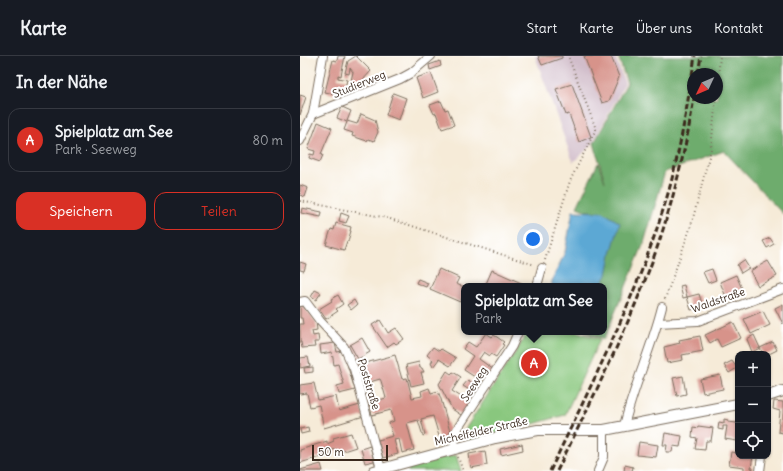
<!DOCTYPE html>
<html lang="de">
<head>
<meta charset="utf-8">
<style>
  :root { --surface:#171b24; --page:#242831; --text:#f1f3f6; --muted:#9ea1a6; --line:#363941; --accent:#d93025 }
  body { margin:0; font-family:Delius,sans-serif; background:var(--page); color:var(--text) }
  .controls { position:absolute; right:12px; bottom:12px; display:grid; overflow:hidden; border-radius:8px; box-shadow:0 1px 3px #0004 }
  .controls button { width:36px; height:36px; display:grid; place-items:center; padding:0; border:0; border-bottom:1px solid var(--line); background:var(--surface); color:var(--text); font:20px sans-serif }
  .compass { position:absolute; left:387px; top:12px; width:36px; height:36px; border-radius:50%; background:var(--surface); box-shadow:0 1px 3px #0004; rotate:226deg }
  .scale { position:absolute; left:12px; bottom:10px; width:76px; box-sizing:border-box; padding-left:4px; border:2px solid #3b2a1e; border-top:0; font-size:11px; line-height:14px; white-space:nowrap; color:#3b2a1e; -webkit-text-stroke:3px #fff; paint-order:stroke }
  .you { position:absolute; left:233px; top:183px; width:14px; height:14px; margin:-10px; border:3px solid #fff; border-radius:50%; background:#1a73e8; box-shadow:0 0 0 6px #1a73e833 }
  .badge { display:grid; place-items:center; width:26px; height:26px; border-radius:50%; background:var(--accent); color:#fff; font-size:13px; font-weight:700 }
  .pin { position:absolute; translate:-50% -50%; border:2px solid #fff; box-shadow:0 1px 4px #0006 }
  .popup { position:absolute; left:161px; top:227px; width:146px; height:52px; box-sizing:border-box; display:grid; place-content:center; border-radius:8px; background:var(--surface); filter:drop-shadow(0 1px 3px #0005); font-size:13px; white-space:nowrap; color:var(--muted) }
  .popup b { font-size:15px; color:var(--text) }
  .popup::after { content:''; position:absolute; left:50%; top:100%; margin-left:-8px; border:8px solid transparent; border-top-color:var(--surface) }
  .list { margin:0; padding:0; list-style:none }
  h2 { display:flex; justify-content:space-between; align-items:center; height:52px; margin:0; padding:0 16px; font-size:17px }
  h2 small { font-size:13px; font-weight:400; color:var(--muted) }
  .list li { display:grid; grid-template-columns:26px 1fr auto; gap:12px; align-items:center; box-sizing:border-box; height:64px; margin:0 8px 8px; padding:0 8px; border:1px solid var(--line); border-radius:12px }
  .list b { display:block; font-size:15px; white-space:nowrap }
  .list p { margin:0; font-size:13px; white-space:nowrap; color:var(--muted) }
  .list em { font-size:13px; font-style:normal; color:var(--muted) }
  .actions { display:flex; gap:8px; padding:12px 16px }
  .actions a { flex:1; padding:9px 0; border:1px solid var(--accent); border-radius:12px; text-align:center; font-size:14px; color:var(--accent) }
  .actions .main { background:var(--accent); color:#fff }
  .icon { flex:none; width:22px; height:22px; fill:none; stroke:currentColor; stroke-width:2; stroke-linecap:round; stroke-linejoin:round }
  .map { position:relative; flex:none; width:483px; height:415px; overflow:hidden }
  header { display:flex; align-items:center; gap:24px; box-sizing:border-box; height:56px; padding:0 20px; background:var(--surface); border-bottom:1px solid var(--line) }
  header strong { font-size:19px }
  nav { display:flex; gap:22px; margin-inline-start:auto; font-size:14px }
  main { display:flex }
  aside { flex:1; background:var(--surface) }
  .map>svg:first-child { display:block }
  .industrial { fill:#d1bdca }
  .green { fill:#89c77e; stroke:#62784e }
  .forest { fill:#6eac6d; stroke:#546b46; fill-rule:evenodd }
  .water { fill:#5ba8d4; stroke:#4b6979 }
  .building { fill:#d7938a }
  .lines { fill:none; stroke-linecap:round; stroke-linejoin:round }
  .minor-casing { stroke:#7c6e5f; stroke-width:10 }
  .tertiary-casing { stroke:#7c6e5f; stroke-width:12 }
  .path { stroke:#7c6e5f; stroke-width:2; stroke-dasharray:1 3; stroke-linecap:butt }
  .minor { stroke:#fff; stroke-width:8 }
  .tertiary { stroke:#fff; stroke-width:10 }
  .rail { stroke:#3b2a1e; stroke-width:3; stroke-dasharray:6 3; stroke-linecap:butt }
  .labels { text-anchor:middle; stroke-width:4; stroke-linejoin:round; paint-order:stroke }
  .street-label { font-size:11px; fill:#3b2a1e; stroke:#fff }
</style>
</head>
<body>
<header>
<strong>Karte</strong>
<nav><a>Start</a><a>Karte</a><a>Über uns</a><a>Kontakt</a></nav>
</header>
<main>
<aside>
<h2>In der Nähe<small></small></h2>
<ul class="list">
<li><span class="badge">A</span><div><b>Spielplatz am See</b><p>Park · Seeweg</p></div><em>80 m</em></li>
</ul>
<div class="actions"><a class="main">Speichern</a><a>Teilen</a></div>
</aside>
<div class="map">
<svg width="483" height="415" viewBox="0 0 483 415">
  <rect width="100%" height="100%" fill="#fff"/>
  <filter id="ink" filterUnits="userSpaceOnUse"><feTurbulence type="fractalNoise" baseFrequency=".025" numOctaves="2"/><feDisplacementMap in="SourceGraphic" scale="8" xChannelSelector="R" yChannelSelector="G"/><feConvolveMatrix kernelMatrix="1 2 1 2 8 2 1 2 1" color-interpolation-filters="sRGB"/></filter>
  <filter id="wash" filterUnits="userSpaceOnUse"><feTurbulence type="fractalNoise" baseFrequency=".012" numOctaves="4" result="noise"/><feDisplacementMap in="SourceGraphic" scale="16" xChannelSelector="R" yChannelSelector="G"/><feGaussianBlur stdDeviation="0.9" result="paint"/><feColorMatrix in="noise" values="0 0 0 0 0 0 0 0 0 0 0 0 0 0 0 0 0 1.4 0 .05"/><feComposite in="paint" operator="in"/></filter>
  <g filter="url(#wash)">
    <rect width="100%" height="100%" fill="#f6ebd8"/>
    <polygon class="industrial" points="235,0 315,0 325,27 291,90 273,106"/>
    <g class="green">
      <polygon points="227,276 278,276 300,283 265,359 169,386 162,378 219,291"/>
      <polygon points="156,399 161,415 108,415 109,408"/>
    </g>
    <path class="forest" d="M318 0H483V158L424 95 365 116 344 187 304 283 285 276H304V230H301C316 203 308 184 303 156L287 155 277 151 298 107 305 126 294 87 327 27ZM393 18H417V42H393Z"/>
    <polygon class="water" points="273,155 303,156 320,167 311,198 307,219 301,230 252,230 252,225 265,196"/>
    <g id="blocks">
      <g class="building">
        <polygon points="38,0 45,0 41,20 38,19 38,22 47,24 44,35 35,33 34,38 25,36 33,4 37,5"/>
        <polygon points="56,0 71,15 62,25 60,32 50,29 53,16 50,12 49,18 45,17 48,5"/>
        <polygon points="238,0 262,0 262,2 242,9"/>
        <polygon points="284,0 311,0 319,21 309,45 302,47"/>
        <polygon points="140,5 141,10 130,14 129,9"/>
        <polygon points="131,17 138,36 123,42 116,22"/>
        <polygon points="272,28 291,81 279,86 269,58 266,59 256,33"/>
        <polygon points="93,37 106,42 99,64 86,59"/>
        <polygon points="0,39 6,41 0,59"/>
        <polygon points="141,45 145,54 148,53 154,69 142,73 136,57 134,58 130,49"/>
        <polygon points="42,51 51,55 47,65 57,68 61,58 75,64 78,76 74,85 68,83 67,85 52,80 53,77 44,74 47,66 37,62"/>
        <polygon points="18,66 32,72 21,98 23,99 20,106 9,102 10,98 14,99 15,95 8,93"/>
        <polygon points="0,129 8,132 5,141 0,139"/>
        <polygon points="2,152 22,156 21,161 1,157"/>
        <polygon points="41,157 49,160 46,167 39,165"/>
        <polygon points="36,167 51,171 50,175 51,175 48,185 47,185 44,194 26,189 31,173 34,174"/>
        <polygon points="470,182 474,188 467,192 463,185"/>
        <polygon points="444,204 449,212 441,217 437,209"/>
        <polygon points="468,205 477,220 458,230 450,215"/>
        <polygon points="0,206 6,208 4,215 0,214"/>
        <polygon points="139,213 159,222 156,228 164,231 164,238 160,246 130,233"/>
        <polygon points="412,213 416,224 408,227 403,216"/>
        <polygon points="192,214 228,230 185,230"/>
        <polygon points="436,219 443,235 426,241 420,226"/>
        <polygon points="118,223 128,227 126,231 116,227"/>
        <polygon points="384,229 387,241 399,238 403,251 391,254 387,241 383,242 380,230"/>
        <polygon points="15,234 21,237 16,244 11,241"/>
        <polygon points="38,239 43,248 36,253 38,255 26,263 19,253 32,245 31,243"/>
        <polygon points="54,244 57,249 51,254 47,249"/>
        <polygon points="483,248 483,268 475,252"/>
        <polygon points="3,250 16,266 17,274 12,275 13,280 18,279 19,286 14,286 15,291 2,292 1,286 0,286 0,268 3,268 2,262 0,262 0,251"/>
        <polygon points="463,255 470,269 451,278 444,263"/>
        <polygon points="80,264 88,277 96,272 104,283 96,288 94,286 87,291 72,269"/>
        <polygon points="433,266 441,282 421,291 417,283 410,287 405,279"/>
        <polygon points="186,277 192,281 194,279 204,286 202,288 204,289 196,301 191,298 190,300 184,296 179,303 194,314 188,323 182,318 178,323 164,314 173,300 163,293 168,286 176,291"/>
        <polygon points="454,279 460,292 452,296 447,283"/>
        <polygon points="400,280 403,295 382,299 383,304 367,307 364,291 380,287 379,284"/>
        <polygon points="62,282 70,296 58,303 50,289"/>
        <polygon points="473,286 477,294 469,298 463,298 460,292"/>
        <polygon points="35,287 37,296 43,295 55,334 39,338 37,330 44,328 38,308 34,309 32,296 21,298 20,289"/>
        <polygon points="133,291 139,295 141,293 156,302 150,310 139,303 133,311 131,307 133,304 127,299"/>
        <polygon points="95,299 102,323 107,322 112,342 122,340 121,335 129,332 131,337 138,335 141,343 152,383 141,387 133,360 121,363 125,379 123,380 118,364 107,367 114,394 102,397 99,383 94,384 98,398 83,402 78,384 93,380 89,367 94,365 91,354 72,359 69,347 86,342 81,325 80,323 63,328 58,309"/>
        <polygon points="8,301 10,310 0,312 0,302"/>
        <polygon points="432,305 437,312 429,317 424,309"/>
        <polygon points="119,306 120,312 122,312 124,316 121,316 124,327 111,330 106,309"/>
        <polygon points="13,311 13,316 5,317 4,312"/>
        <polygon points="147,315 151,318 153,316 161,321 152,335 172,348 164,361 152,353 139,328"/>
        <polygon points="420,319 423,333 403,337 400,323"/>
        <polygon points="383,320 386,338 377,340 373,322"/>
        <polygon points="168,324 178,331 174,337 163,330"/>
        <polygon points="14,327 18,344 36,340 39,355 60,349 64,360 24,372 19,349 10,351 7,337 0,338 0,329"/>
        <polygon points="474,345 483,346 483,377 478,376 480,355 473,353"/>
        <polygon points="424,363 428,364 428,366 437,367 438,364 437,385 425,383 427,370 423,370 423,374 418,373 419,366 424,367"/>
        <polygon points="398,370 413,372 411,385 406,385 405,394 395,393 397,382 392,381 393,371 398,372"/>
        <polygon points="8,371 9,376 1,378 0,373"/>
        <polygon points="51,377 56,391 37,397 36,393 29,395 30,398 0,407 0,394 27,385 27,388 34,385 33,382"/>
        <polygon points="365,377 382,380 380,391 373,390 372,396 366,396 367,389 363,389"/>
        <polygon points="339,386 358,389 356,401 337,399"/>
        <polygon points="222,388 223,394 201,399 200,393"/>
        <polygon points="70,390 74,405 65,407 61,393"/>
        <polygon points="185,395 187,409 171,412 169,398"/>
        <polygon points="431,396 438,397 438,400 453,400 451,412 453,412 452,415 444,415 444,411 429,409"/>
        <polygon points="21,408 23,415 0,415 0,414"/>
        <polygon points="325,409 333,411 332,415 324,415"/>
      </g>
    </g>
  </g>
  <g filter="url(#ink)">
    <use href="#blocks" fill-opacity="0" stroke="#7c6e5f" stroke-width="1"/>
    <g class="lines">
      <defs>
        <g id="minor">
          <polyline points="13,58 100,23 111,17 131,0"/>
          <polyline points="0,85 13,58 23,0"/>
          <polyline points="237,230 242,212"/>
          <polyline points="0,246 5,245 20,265 44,291 54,313 81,413"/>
          <polyline points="358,267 398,265 483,233"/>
          <path d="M324 370C334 329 352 291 362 251"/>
          <polyline points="155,393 154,378 212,290 218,276"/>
          <polyline points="298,415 304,401 304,374"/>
          <polyline points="460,415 462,400"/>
        </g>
        <g id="tertiary">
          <polyline points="468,340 483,335"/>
          <polyline points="74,415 195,382 238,374 304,374 438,348"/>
        </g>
      </defs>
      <use href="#minor" class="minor-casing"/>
      <use href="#tertiary" class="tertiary-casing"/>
      <g class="path">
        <polyline points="417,34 420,0"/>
        <polyline points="0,145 87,162 235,209"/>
        <polyline points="245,204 270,125 296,73 268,0"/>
        <polyline points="365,243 391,170 411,93 416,42"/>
        <polyline points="158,401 163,415"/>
      </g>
      <use href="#minor" class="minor"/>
      <use href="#tertiary" class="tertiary"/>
      <g class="rail">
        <polyline points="398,18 401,0"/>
        <path d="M250 415C294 323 341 232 369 134 381 90 388 45 395 0"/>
        <path d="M257 415C293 341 331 267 358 189 374 141 386 92 394 42"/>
      </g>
    </g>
  </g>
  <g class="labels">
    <g class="street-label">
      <text transform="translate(59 28) rotate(-22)" y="4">Studierweg</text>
      <text transform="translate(418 244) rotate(-19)" y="4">Waldstraße</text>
      <text transform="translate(69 328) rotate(73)" y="4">Poststraße</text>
      <text transform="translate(174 328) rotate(-57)" y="4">Seeweg</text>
      <text transform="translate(181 375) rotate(-13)" y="4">Michelfelder Straße</text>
    </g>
  </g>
</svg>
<div class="controls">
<button>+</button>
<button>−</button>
<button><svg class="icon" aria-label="locate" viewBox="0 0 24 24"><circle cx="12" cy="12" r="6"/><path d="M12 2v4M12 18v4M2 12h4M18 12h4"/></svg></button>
</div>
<svg class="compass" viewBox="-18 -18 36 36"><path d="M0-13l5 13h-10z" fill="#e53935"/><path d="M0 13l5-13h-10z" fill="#9ea1a6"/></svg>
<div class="scale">50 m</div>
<div class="you"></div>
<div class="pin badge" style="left:234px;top:307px">A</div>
<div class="popup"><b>Spielplatz am See</b>Park</div>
</div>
</main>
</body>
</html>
